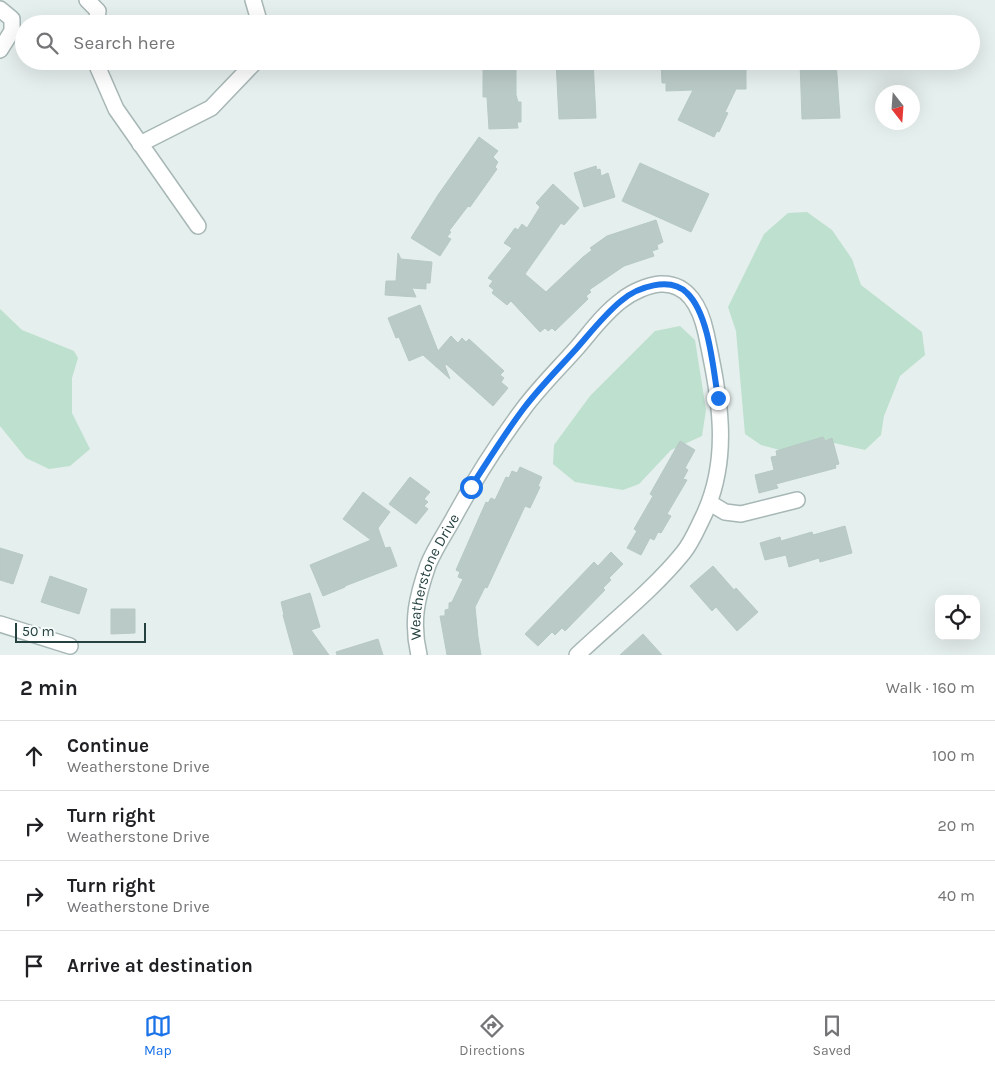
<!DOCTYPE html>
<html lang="en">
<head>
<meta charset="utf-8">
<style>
  :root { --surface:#fff; --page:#f2f2f2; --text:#202124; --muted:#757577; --line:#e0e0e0; --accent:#1a73e8 }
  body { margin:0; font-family:Karla,sans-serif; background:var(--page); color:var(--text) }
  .controls { position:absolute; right:15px; bottom:15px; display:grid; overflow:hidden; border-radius:10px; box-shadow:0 5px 20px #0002 }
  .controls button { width:45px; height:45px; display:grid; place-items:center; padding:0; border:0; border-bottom:1px solid var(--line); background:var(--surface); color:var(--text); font:25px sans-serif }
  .compass { position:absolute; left:875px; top:85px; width:45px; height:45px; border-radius:50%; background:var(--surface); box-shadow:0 5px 20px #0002; rotate:163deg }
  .scale { position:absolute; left:15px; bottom:12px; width:131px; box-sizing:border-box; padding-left:5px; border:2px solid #244140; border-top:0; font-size:14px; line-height:18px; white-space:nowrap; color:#244140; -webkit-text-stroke:4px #f6fbfa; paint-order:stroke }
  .stop { position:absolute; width:15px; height:15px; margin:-11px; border:4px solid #1a73e8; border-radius:50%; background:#fff }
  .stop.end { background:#1a73e8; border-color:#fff; box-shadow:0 1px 5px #0008 }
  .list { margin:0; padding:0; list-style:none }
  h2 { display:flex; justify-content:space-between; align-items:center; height:65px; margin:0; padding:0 20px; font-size:21px }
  h2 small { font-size:16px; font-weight:400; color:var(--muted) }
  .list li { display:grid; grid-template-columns:32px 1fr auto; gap:15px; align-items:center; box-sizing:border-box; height:70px; padding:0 20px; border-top:1px solid var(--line) }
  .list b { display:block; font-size:19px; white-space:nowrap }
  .list p { margin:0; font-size:16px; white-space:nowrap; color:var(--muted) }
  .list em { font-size:16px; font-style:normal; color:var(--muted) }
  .icon { flex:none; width:28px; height:28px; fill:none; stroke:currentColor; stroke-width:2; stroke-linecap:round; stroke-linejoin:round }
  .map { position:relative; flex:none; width:995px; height:655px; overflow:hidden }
  .search { position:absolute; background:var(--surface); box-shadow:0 5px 20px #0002; left:15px; right:15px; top:15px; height:55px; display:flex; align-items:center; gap:12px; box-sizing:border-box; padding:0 18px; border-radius:28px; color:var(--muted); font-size:19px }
  .sheet { height:345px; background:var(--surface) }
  nav { display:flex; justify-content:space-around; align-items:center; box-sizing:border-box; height:70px; border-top:1px solid var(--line); background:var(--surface); font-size:14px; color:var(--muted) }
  nav a { display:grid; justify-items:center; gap:2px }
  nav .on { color:var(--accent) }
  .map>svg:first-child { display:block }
  .green { fill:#bee0cf }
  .building { fill:#bacac7; stroke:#b7c9c5 }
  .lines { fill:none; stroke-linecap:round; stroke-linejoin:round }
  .minor-casing { stroke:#a7b7b6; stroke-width:18 }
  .minor { stroke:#fff; stroke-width:15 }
  .route { stroke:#1a73e8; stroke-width:6 }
  .labels { text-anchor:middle; stroke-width:5; stroke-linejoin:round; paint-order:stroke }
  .street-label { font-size:15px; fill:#244140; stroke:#f6fbfa }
</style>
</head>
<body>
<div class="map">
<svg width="995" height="655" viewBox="0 0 995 655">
  <rect width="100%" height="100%" fill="#e5efed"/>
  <g class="green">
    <polygon points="807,212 832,230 852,259 861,285 922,332 925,355 900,376 884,416 881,435 865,450 834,443 780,450 761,445 745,434 736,331 728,307 764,234 788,213"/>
    <polygon points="0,309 22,330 74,351 78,358 72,378 72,413 90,449 70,466 49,469 26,458 0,426"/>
    <polygon points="680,326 695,340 706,410 702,436 671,450 639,484 623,490 575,482 553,464 554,445 590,396 655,331"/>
  </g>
  <g class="building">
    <polygon points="486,61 516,61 516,95 518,102 521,102 521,122 517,122 518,128 489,129 487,97 483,97 483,64 486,64"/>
    <polygon points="556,61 593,61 596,118 559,119"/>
    <polygon points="661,61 746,61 746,89 736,89 725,112 728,113 719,132 717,131 714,137 678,120 693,90 666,91 666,83 662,83"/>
    <polygon points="800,61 836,61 840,118 802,119"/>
    <polygon points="479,137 498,151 493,157 498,162 495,167 497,169 470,207 468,206 449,231 451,232 447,237 451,239 440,256 411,238 438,195"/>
    <polygon points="640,163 709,194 691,232 622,201"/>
    <polygon points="596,166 597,170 600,169 601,176 608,173 615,197 584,207 574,173"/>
    <polygon points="553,184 579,208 564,225 561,223 525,274 546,292 583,257 592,250 590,248 607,236 656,220 663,242 657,245 658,249 652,251 654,256 624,266 589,290 591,292 586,296 588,299 555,331 552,328 548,331 545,328 540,332 511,301 507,305 492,293 494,290 489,286 493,281 488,278 512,248 504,243 515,228 518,230 522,224 527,228 540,207 536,203"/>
    <polygon points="398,253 401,259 432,262 430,283 426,283 426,289 412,288 416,297 385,295 386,281 396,281"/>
    <polygon points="420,305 438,351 451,336 458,343 462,338 466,342 469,339 504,371 500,375 504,378 501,382 508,388 493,406 446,364 445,366 450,379 423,355 409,361 399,337 396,338 388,318"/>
    <polygon points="823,437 825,441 832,438 839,464 835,465 836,468 776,484 778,488 759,493 755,475 774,470 771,457 777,456 776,451"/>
    <polygon points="680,441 695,450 685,468 688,470 683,479 687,480 667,514 671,516 661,533 658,532 654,540 650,538 641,555 627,548 637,531 634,529 653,496 650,494"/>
    <polygon points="520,467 542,477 538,486 540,487 530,508 525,506 487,588 485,587 475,607 478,637 481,655 447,655 440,616 445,616 445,610 449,609 449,603 452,602 463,579 458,577 460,572 456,570 486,502 488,503 491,498 495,500 506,477 509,478 512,471 517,473"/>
    <polygon points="410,477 430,492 424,499 428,502 424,506 428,509 416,524 389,504"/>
    <polygon points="363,492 390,512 378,528 385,548 390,547 397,566 345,586 345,587 323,596 310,565 371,540 343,519"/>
    <polygon points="845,526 852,553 820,562 819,558 789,567 786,555 765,560 760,543 780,537 781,541 812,532 813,535"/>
    <polygon points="0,548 23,555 13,584 0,580"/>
    <polygon points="611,552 623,564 609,578 611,580 603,588 605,590 565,631 562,628 555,635 552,632 538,646 525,634 594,562 598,566"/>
    <polygon points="713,566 734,590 736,588 758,612 737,631 716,607 712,611 690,586"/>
    <polygon points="50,576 87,589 79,614 41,602"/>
    <polygon points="310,593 320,627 311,630 329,655 294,655 283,615 284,615 281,602"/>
    <polygon points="111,609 135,609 135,633 111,634"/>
    <polygon points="643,634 662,655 620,655"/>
    <polygon points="378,639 383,655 337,655 336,652"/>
  </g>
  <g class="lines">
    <defs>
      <g id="minor">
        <polyline points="87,0 98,11 96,24"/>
        <polyline points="253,0 260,24"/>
        <polyline points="0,9 12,19 12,31 0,50"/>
        <polyline points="95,61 116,109 198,226"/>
        <polyline points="140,144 211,108 256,61"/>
        <polyline points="710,503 725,512 741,514 797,500"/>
        <polyline points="0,624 70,646"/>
        <path id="s1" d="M419 655C411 621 417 597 428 565 434 550 444 535 452 521 473 482 497 444 524 408 539 388 558 369 575 350 590 333 604 313 622 300 632 292 648 285 660 284 689 282 701 310 706 333 719 395 732 457 703 517 697 529 692 542 683 553 653 590 612 622 577 655"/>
      </g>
    </defs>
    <use href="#minor" class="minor-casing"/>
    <use href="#minor" class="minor"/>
  </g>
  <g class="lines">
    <path class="route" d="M471 487C488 461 505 433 524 408 540 387 559 368 577 348 591 332 605 314 621 301 637 287 670 276 687 293 709 314 713 368 718 398"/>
  </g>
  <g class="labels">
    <g class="street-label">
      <text dy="5" stroke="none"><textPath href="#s1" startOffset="82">Weatherstone Drive</textPath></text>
    </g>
  </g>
</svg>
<div class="controls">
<button><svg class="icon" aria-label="locate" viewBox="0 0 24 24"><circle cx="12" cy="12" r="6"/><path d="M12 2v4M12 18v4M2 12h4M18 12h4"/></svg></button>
</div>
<svg class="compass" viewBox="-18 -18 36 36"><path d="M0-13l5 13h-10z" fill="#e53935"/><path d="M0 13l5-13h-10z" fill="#757577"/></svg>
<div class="scale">50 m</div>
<div class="stop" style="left:471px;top:487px"></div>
<div class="stop end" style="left:718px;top:398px"></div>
<div class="search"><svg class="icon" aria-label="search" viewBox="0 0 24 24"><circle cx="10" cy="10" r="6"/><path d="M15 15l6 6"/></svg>Search here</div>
</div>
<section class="sheet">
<h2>2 min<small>Walk · 160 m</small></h2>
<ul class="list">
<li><svg class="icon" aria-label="ahead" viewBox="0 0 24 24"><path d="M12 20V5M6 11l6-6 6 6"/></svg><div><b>Continue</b><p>Weatherstone Drive</p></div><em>100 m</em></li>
<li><svg class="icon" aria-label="right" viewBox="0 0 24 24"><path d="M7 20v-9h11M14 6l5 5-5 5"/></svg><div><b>Turn right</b><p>Weatherstone Drive</p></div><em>20 m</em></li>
<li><svg class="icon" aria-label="right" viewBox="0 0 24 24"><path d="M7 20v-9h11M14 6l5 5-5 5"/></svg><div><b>Turn right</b><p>Weatherstone Drive</p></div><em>40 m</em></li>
<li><svg class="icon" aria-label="arrive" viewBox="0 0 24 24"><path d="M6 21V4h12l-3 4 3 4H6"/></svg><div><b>Arrive at destination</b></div></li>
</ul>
</section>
<nav>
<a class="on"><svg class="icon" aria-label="map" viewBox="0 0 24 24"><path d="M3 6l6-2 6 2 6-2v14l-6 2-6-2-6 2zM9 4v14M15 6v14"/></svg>Map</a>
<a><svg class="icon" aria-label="directions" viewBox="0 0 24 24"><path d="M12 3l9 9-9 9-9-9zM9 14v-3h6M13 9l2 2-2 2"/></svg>Directions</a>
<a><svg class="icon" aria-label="saved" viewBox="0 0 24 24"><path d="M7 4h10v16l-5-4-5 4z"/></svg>Saved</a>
</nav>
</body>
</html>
